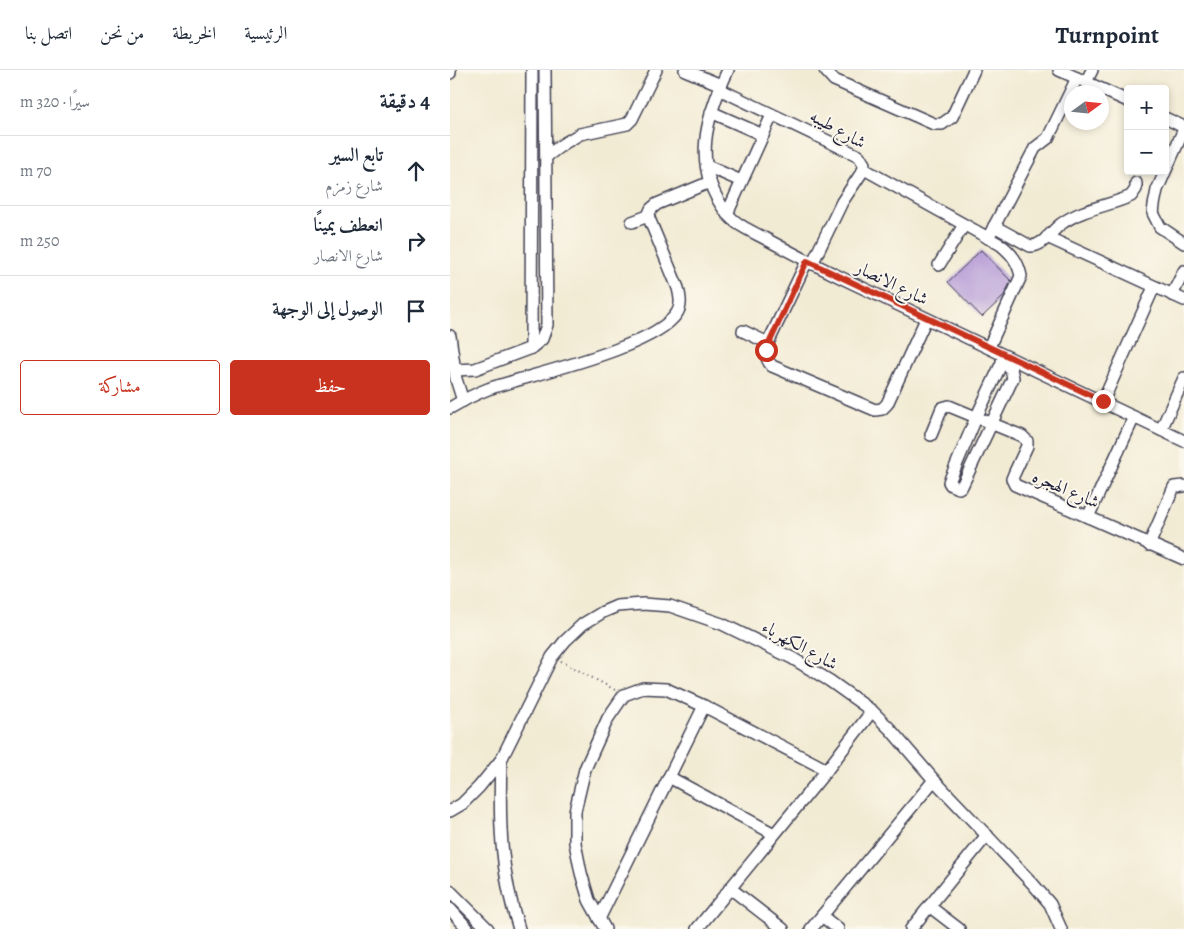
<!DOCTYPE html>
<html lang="ar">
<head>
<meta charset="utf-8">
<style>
  :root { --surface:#fff; --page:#f6f6f7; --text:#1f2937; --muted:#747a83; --line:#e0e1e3; --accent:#c8321e }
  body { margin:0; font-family:Alegreya,Amiri,serif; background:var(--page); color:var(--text); direction:rtl }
  .controls { position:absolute; right:15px; top:15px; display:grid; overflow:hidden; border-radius:5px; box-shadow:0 2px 8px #0003 }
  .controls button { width:45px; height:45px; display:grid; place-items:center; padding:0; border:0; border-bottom:1px solid var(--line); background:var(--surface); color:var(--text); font:25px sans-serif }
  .compass { position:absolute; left:614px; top:15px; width:45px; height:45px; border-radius:50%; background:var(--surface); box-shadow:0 2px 8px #0003; rotate:75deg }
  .stop { position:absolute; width:15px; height:15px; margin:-11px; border:4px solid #c8321e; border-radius:50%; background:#fff }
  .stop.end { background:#c8321e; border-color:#fff; box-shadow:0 1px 5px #0008 }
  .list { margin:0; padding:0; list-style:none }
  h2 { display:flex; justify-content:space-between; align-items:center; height:65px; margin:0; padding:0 20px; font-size:21px }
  h2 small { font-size:16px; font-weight:400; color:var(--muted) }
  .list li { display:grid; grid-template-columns:32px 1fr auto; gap:15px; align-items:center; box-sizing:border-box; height:70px; padding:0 20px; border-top:1px solid var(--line) }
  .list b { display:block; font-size:19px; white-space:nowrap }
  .list p { margin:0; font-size:16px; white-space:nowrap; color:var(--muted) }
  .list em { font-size:16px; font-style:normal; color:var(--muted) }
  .actions { display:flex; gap:10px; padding:15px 20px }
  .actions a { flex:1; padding:11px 0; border:1px solid var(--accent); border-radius:5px; text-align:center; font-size:18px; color:var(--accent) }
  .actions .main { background:var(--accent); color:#fff }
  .icon { flex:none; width:28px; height:28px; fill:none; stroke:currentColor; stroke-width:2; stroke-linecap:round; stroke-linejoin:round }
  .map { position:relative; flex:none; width:734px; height:859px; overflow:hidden; direction:ltr }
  header { display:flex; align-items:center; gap:30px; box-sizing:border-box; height:70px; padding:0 25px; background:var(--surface); border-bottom:1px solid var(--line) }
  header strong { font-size:24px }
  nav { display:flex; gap:28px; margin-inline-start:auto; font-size:18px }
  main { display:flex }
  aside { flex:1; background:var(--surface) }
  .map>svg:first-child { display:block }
  .building { fill:#b499d6 }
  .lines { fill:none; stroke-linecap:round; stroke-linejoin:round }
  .minor-casing { stroke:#414052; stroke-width:14 }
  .path { stroke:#414052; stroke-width:2; stroke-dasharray:1 4; stroke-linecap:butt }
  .minor { stroke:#fff; stroke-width:11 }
  .route { stroke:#c8321e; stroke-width:6 }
  .labels { text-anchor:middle; stroke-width:4; stroke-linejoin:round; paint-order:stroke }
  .street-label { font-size:18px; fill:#22223b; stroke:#fbf7ec }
</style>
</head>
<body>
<header>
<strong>Turnpoint</strong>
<nav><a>الرئيسية</a><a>الخريطة</a><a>من نحن</a><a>اتصل بنا</a></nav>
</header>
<main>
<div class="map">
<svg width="734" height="859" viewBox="0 0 734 859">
  <rect width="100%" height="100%" fill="#fbf7ec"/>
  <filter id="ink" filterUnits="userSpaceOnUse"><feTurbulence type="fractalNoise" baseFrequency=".02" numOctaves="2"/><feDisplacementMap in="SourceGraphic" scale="10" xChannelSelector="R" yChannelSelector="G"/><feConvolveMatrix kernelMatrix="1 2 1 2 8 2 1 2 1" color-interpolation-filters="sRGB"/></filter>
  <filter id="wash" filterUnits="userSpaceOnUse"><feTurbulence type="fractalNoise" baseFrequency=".0096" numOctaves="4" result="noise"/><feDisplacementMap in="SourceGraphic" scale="20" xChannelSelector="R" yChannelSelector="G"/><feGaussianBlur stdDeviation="1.12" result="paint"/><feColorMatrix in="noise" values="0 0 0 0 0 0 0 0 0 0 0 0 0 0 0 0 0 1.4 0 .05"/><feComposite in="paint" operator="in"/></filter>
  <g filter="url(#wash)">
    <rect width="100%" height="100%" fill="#f2ebd4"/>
    <g id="blocks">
      <polygon class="building" points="531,180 561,211 553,227 532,247 498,212"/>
    </g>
  </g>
  <g filter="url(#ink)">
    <use href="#blocks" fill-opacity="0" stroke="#414052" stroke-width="1"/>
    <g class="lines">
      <defs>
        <g id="minor">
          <polyline points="235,0 271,15"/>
          <path d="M278 0C256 47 241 96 276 142 285 155 303 162 316 169 342 183 367 196 394 209 507 264 621 316 734 371"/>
          <polyline points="375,0 384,10 484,54 492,54 502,47 524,0"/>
          <polyline points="609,0 678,31"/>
          <polyline points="0,3 0,0"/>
          <polyline points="636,12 642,0"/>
          <polyline points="269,19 409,86 414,94 414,99 392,132 362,194"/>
          <polyline points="261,42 313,65"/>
          <polyline points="715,48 734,57"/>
          <polyline points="734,59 707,120 704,135 703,143 710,157 734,173"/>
          <polyline points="97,86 113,74 130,64 177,54 182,49 206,0"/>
          <polyline points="257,96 291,111"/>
          <path d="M414 99 551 175C562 184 568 192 571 206L539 277"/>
          <polyline points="277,144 322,45"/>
          <polyline points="182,152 198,146"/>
          <path d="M544 156 580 176C593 177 602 160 611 154 631 139 659 136 681 126L686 119V113"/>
          <polyline points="597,167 734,230"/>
          <polyline points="538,168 585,78 598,68 627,8"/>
          <path d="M357 191 318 273C315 282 315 289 322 296L425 340 432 339 437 334 476 249"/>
          <polyline points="489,195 514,155"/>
          <polyline points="722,225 734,201"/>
          <polyline points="293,261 318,273"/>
          <polyline points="0,266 6,309 13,331"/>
          <polyline points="81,278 82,0"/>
          <polyline points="552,291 561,299 563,308 512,416 509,418 501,415 499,412 526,348 555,286"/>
          <polyline points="5,300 25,299 81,278 92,269 97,255 95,0"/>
          <polyline points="653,331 704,217"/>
          <path d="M0 338C12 331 25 324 38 319 79 305 205 278 227 243 232 235 230 227 228 218L198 146 201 139 207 134 260 112"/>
          <polyline points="711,360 734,308"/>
          <polyline points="481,365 492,338 499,336 572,366 577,371 577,376 564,404 562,409 565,415 734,489"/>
          <polyline points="638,447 684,347"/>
          <polyline points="699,475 724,417 734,416"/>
          <path d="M51 690C49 751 50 801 69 859"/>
          <polyline points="219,707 324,764"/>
          <polyline points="0,741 12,734 29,717 51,690 102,587 115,571 133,554 153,542 167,536 193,534 220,536 272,554 342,588 380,611 422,641 440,659 484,710 583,814 600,834 611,859"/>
          <polyline points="280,818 333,859"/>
          <polyline points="0,821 38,859"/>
          <polyline points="479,836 509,859"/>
          <polyline points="0,839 18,859"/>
          <polyline points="372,846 388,859"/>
          <polyline points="149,849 254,636"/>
          <polyline points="155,859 139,830 131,803 125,773 125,741 135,699 158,648 174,625 193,618 216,619 254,636 377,700"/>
          <polyline points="247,859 377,700 422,641"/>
          <polyline points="361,859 484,710"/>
          <polyline points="461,859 537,765"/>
        </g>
      </defs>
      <use href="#minor" class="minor-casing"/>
      <polyline class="path" points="111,591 167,621"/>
      <use href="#minor" class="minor"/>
    </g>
  </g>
  <g class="lines" filter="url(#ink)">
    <polyline class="route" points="316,280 357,191 653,331"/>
  </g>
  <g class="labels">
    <g class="street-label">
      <text transform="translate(388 59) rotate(29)" y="6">شارع طيبه</text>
      <text transform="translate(442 213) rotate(26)" y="6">شارع الانصار</text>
      <text transform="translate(616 419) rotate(23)" y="6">شارع الهجره</text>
      <text transform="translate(350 575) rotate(29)" y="6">شارع الكهرباء</text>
    </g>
  </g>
</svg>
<div class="controls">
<button>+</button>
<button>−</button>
</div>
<svg class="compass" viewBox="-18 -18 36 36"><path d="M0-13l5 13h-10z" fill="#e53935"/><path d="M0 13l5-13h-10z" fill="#747a83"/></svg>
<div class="stop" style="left:316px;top:280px"></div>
<div class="stop end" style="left:653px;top:331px"></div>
</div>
<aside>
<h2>4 دقيقة<small>سيرًا · 320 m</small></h2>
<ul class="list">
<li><svg class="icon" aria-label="ahead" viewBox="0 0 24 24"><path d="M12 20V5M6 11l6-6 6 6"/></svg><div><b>تابع السير</b><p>شارع زمزم</p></div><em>70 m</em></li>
<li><svg class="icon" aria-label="right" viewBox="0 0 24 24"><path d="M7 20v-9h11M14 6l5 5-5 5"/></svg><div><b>انعطف يمينًا</b><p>شارع الانصار</p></div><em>250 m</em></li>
<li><svg class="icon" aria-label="arrive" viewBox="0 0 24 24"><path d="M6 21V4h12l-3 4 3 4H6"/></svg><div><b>الوصول إلى الوجهة</b></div></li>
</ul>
<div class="actions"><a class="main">حفظ</a><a>مشاركة</a></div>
</aside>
</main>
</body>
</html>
